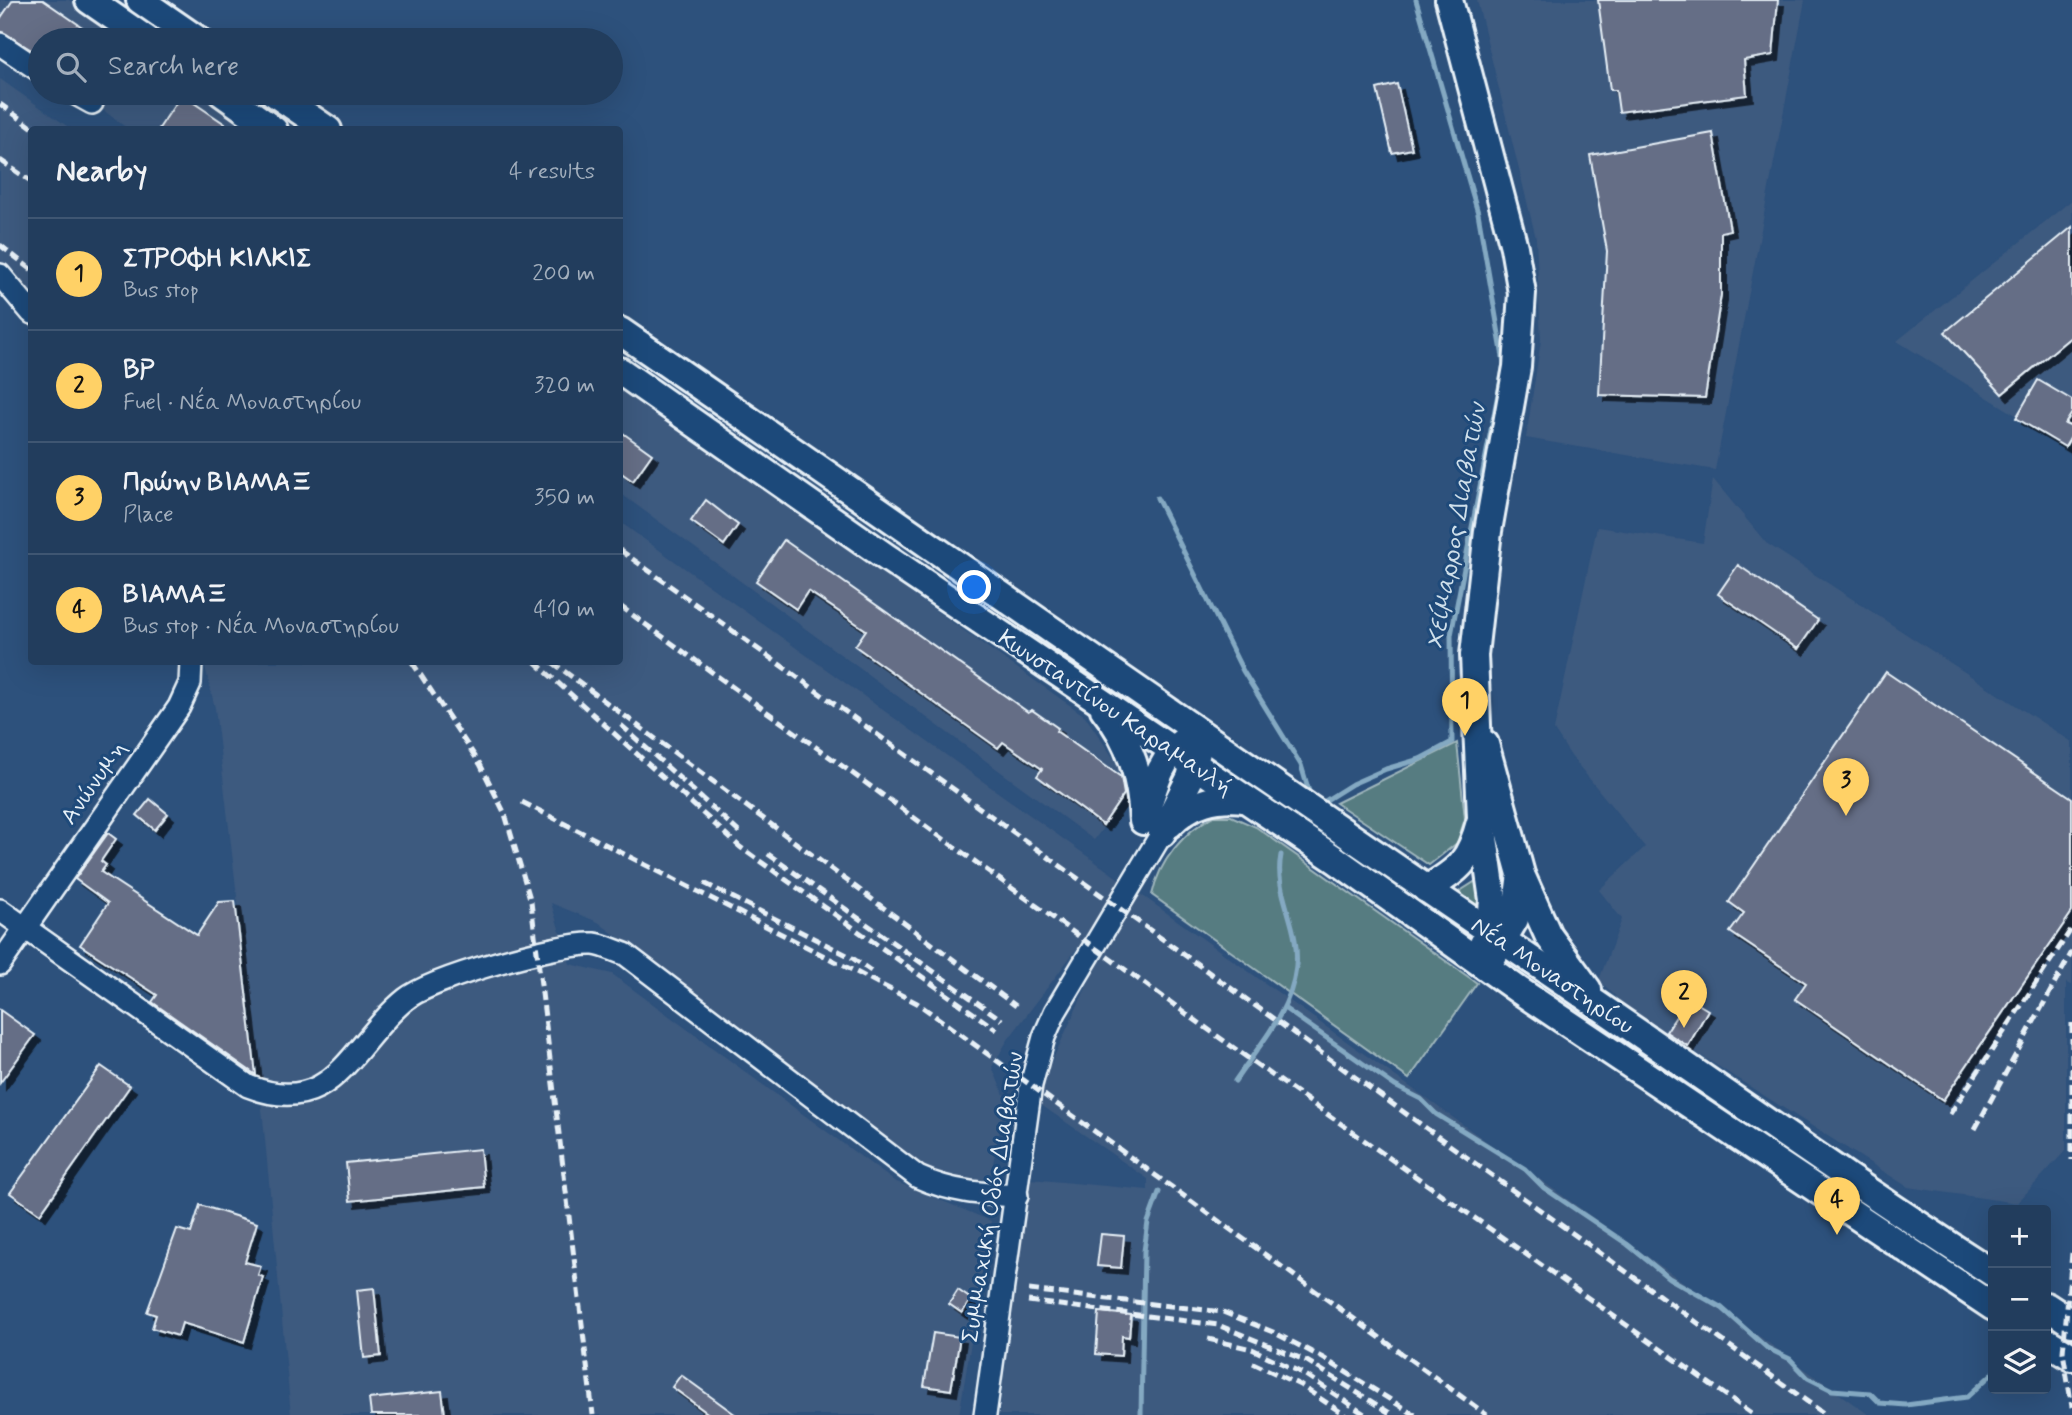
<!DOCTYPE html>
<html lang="en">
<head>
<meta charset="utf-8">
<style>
  :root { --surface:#223d5d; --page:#2e4866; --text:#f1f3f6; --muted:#a2aebc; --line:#3f5672; --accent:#ffd166 }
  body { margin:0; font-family:Mynerve,sans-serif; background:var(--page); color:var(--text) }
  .controls { position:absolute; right:21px; bottom:21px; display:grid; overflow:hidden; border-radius:7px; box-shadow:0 7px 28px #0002 }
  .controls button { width:63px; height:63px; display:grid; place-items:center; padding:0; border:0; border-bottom:2px solid var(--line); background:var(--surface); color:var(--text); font:35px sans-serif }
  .you { position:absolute; left:975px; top:588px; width:24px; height:24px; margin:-18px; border:5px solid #fff; border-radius:50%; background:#1a73e8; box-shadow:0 0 0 10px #1a73e833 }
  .badge { display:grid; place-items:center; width:46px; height:46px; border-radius:50%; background:var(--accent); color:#111; font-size:23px; font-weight:700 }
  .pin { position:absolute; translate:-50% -58px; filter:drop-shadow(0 2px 4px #0008) }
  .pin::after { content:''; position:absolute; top:37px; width:24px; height:21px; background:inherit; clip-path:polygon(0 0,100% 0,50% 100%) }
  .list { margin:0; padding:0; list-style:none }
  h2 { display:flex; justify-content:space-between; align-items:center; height:91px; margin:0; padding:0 28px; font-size:30px }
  h2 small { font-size:23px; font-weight:400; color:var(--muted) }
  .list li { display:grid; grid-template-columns:46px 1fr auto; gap:21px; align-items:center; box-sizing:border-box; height:112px; padding:0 28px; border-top:2px solid var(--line) }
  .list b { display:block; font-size:26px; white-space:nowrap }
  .list p { margin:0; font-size:23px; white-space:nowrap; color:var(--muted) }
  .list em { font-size:23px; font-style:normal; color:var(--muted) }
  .icon { flex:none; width:38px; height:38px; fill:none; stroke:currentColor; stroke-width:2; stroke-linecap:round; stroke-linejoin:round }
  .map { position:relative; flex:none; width:2072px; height:1415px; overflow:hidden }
  .search { position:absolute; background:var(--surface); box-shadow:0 7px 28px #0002; left:28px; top:28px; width:595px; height:77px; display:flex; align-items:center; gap:18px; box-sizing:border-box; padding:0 24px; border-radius:38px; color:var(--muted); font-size:26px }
  .panel { position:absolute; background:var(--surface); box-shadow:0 7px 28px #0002; left:28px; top:126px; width:595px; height:539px; border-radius:7px }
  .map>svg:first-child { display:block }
  .built { fill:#3e5a7f }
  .green { fill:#567b81; stroke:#9fb6bc; stroke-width:2 }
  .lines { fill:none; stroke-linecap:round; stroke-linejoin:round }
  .stream { stroke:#84a9c2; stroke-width:5 }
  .building { fill:#656e86; stroke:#e8f1f8; stroke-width:2; filter:url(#shadow) }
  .minor-casing { stroke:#e8f1f8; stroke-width:26 }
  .major-casing { stroke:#e8f1f8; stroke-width:32 }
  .minor { stroke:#1f4a7a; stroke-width:21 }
  .major { stroke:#1f4a7a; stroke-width:26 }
  .rail { stroke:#e8f1f8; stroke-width:5; stroke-dasharray:10 5; stroke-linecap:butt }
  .labels { text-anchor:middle; stroke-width:6; stroke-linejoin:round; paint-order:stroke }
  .street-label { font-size:24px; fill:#e8f1f8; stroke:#1f4a7a }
  .water-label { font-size:26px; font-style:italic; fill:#cfdfea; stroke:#1f4a7a }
</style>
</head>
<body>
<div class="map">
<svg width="2072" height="1415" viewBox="0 0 2072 1415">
  <defs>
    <filter id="shadow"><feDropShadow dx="6" dy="6" stdDeviation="0" flood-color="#0009"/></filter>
  </defs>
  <rect width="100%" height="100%" fill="#2d517c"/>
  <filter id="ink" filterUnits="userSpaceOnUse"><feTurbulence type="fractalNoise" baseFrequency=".0143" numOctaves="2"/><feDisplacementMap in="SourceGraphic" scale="14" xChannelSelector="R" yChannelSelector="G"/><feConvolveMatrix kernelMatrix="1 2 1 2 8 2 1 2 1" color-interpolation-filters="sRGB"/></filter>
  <g filter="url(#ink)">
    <g class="built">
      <polygon points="0,0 69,0 126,40 40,40 40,66 0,38"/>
      <polygon points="1477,0 1805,0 1715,470 1526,438 1541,340 1536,238"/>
      <polygon points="0,79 71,129 32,130 31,328 0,288"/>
      <polygon points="81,93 201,93 253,129 128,129"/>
      <polygon points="2072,200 2072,450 1897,341"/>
      <polygon points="620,388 1085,716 1133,787 1094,840 620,493"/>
      <polygon points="1713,479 1766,543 2072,742 2072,985 2066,983 2066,1150 2017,1203 1908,1187 1628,1009 1599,980 1622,919 1599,890 1645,847 1571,756 1554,730 1597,527 1703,543"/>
      <polygon points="620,522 1869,1415 999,1415 1030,1179 1148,1190 1148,1179 1034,1100 1098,962 1078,947 1007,1041 992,1067 1006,1100 991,1173 981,1181 955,1181 930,1173 598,922 551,903 570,964 612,974 894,1181 991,1221 959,1415 291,1415 263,1118 215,708 204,662 620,662"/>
    </g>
    <g class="green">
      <polygon points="1457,743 1465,819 1457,843 1429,865 1336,803"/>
      <path d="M1214 816H1231L1256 827 1477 983 1409 1079 1152 895C1159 861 1184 831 1214 816Z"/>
      <polygon points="1479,879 1484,912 1457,893"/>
    </g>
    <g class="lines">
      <g class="stream">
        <polyline points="1157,498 1243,671 1301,765 1310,795"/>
        <polyline points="1320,804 1352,784 1386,769 1420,759 1452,742 1451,635 1504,363 1478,213 1416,0"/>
        <polyline points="1284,1008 1395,1086 1421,1099 1436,1114 1525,1169 1544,1188 1627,1244 1669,1278 1722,1308 1767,1348 1790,1359 1808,1378 1832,1390 1870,1393 1880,1403 1906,1405 1967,1397 1993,1373"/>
        <path d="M1235 1081C1264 1038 1305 996 1295 940 1290 910 1275 885 1281 855"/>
        <polyline points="1141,1415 1144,1251 1148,1222 1159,1192"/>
      </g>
    </g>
    <g class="building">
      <polygon points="13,0 43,0 101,40 40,40 40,55 0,31 0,19"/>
      <polygon points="1598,0 1778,0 1773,55 1744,60 1747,95 1619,112 1616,90 1610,90"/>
      <polygon points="1397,84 1412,149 1392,153 1377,89"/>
      <polygon points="180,97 183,100 185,97 234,130 158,130"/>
      <polygon points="1713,133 1730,230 1721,232 1721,295 1705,398 1599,395 1607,251 1590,155"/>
      <polygon points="2072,227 2072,336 2002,394 1945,332"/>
      <polygon points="2038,380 2072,400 2072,413 2065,424 2072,427 2072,435 2065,447 2016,418"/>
      <polygon points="620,431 652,454 633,481 620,472"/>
      <polygon points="706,500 738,525 724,545 691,521"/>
      <polygon points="784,540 1028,712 1032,710 1058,728 1056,731 1121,777 1124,794 1103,825 1037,776 1042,769 1003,742 998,748 855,646 866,630 808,591 796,609 756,581"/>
      <polygon points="1738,565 1818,620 1798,649 1718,594"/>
      <polygon points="1886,672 2072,798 2072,912 1943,1100 1795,999 1806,983 1730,932 1744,913 1729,902"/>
      <polygon points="150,799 168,814 155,830 137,815"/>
      <polygon points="108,833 116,839 101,861 106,865 101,872 197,935 219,902 235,901 256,1075 152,1002 157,995 80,945 108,903 75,879"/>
      <polygon points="1688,998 1708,1010 1688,1046 1666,1032"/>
      <polygon points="0,1010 35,1035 0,1083"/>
      <polygon points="101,1066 130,1086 40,1214 10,1193"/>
      <polygon points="480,1149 484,1187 350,1201 346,1163"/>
      <polygon points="200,1205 257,1223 245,1262 261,1266 258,1275 263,1277 244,1342 182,1323 178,1336 152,1328 156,1315 147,1312 177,1229 191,1233"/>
      <polygon points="1101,1234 1124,1236 1121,1268 1097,1266"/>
      <polygon points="374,1288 381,1356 364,1358 357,1290"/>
      <polygon points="958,1290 971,1299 962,1313 949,1304"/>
      <polygon points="1099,1312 1131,1315 1129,1337 1122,1336 1121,1356 1096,1354"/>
      <polygon points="933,1333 960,1337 951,1390 924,1386"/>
      <polygon points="681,1375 736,1415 710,1415 672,1387"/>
      <polygon points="442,1391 445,1415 371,1415 369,1399"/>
    </g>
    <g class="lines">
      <defs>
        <g id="minor">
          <polyline points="0,44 40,71"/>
          <polyline points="74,93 92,103"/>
          <polyline points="0,275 32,313"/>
          <path d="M0 910 248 1086C335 1120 351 1043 406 999 432 978 560 942 594 944 604 945 615 951 625 954L918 1177C951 1192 982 1194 1017 1196"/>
          <polyline points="0,964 179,707 190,683 191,662"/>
          <polyline points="985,1415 1031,1085 1044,1037 1055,1012 1162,833"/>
        </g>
        <g id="major">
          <polyline points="89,0 147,40"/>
          <polyline points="140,0 198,40"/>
          <polyline points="1449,0 1514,247 1522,293 1517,367 1488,531 1474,655 1481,817 1493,900 1490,933 1483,944"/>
          <polyline points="222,93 274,130"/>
          <polyline points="274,93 328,130"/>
          <path d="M620 331C925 541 1228 755 1536 963 1689 1066 1838 1174 1993 1273"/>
          <polyline points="620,371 886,557 1336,860 1517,989 1993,1307"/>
          <path d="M1104 709C1131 742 1141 779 1143 821"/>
          <polyline points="1485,744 1521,874 1515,919 1493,956"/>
          <path d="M1147 809C1155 782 1163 755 1187 738"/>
          <path d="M1170 824C1191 802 1216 796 1245 799"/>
          <polyline points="1162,833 1190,778 1198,748"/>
          <polyline points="1523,879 1548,935 1588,990"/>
          <path d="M1426 889C1460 870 1470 860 1480 822"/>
          <polyline points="2046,1306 2072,1323"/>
          <polyline points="2046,1341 2072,1357"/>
        </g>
      </defs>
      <use href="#minor" class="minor-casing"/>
      <use href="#major" class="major-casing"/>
      <use href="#minor" class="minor"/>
      <use href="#major" class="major"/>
      <g class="rail">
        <polyline points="0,104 36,130"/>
        <polyline points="0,160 32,182"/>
        <polyline points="0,245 32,270"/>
        <polyline points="620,550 1826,1415"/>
        <polyline points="620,606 1259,1066 1754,1415"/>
        <polyline points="412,662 480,764 505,814 531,902 593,1415"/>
        <polyline points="535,662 740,847 997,1030"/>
        <polyline points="552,662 1016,1006"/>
        <polyline points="621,725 740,833"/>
        <polyline points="522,802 917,1003 1487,1415"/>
        <polyline points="768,854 1002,1020"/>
        <polyline points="704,883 851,957 871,971"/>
        <polyline points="2072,1023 2072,1160"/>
        <polyline points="1950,1114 2072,928"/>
        <polyline points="1975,1129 2072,952"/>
        <polyline points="2072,1253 2063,1352 2072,1407"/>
        <polyline points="1029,1290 1223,1312 1273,1332 1323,1358 1415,1415"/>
        <polyline points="1028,1301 1218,1325 1307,1361 1393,1415"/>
        <polyline points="1208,1339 1252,1349 1304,1374 1366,1415"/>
        <polyline points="1253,1363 1300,1385 1345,1415"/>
      </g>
    </g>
  </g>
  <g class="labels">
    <g class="street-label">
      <text transform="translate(1116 712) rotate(34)" y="8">Κωνσταντίνου Καραμανλή</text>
      <text transform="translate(93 782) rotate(-55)" y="8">Ανώνυμη</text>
      <text transform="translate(1553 975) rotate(34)" y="8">Νέα Μοναστηρίου</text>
      <text transform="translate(992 1197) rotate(-81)" y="8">Συμμαχική Οδός Διαβατών</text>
    </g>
    <g class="water-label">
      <text transform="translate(1455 526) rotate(-80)" y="9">Χείμαρρος Διαβατών</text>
    </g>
  </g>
</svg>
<div class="controls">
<button>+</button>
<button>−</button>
<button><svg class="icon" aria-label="layers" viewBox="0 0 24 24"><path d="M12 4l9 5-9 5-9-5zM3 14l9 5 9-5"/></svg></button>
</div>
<div class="you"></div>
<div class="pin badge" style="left:1465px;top:736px">1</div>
<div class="pin badge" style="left:1684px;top:1028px">2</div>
<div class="pin badge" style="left:1846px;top:816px">3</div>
<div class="pin badge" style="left:1837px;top:1235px">4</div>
<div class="search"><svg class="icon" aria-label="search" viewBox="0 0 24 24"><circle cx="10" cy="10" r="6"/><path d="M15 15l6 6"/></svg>Search here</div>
<section class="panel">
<h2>Nearby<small>4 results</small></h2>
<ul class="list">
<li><span class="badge">1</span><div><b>ΣΤΡΟΦΗ ΚΙΛΚΙΣ</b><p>Bus stop</p></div><em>200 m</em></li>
<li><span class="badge">2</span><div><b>BP</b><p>Fuel · Νέα Μοναστηρίου</p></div><em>320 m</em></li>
<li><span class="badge">3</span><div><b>Πρώην ΒΙΑΜΑΞ</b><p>Place</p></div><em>350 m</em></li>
<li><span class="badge">4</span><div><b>ΒΙΑΜΑΞ</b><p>Bus stop · Νέα Μοναστηρίου</p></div><em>410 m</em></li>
</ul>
</section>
</div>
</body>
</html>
